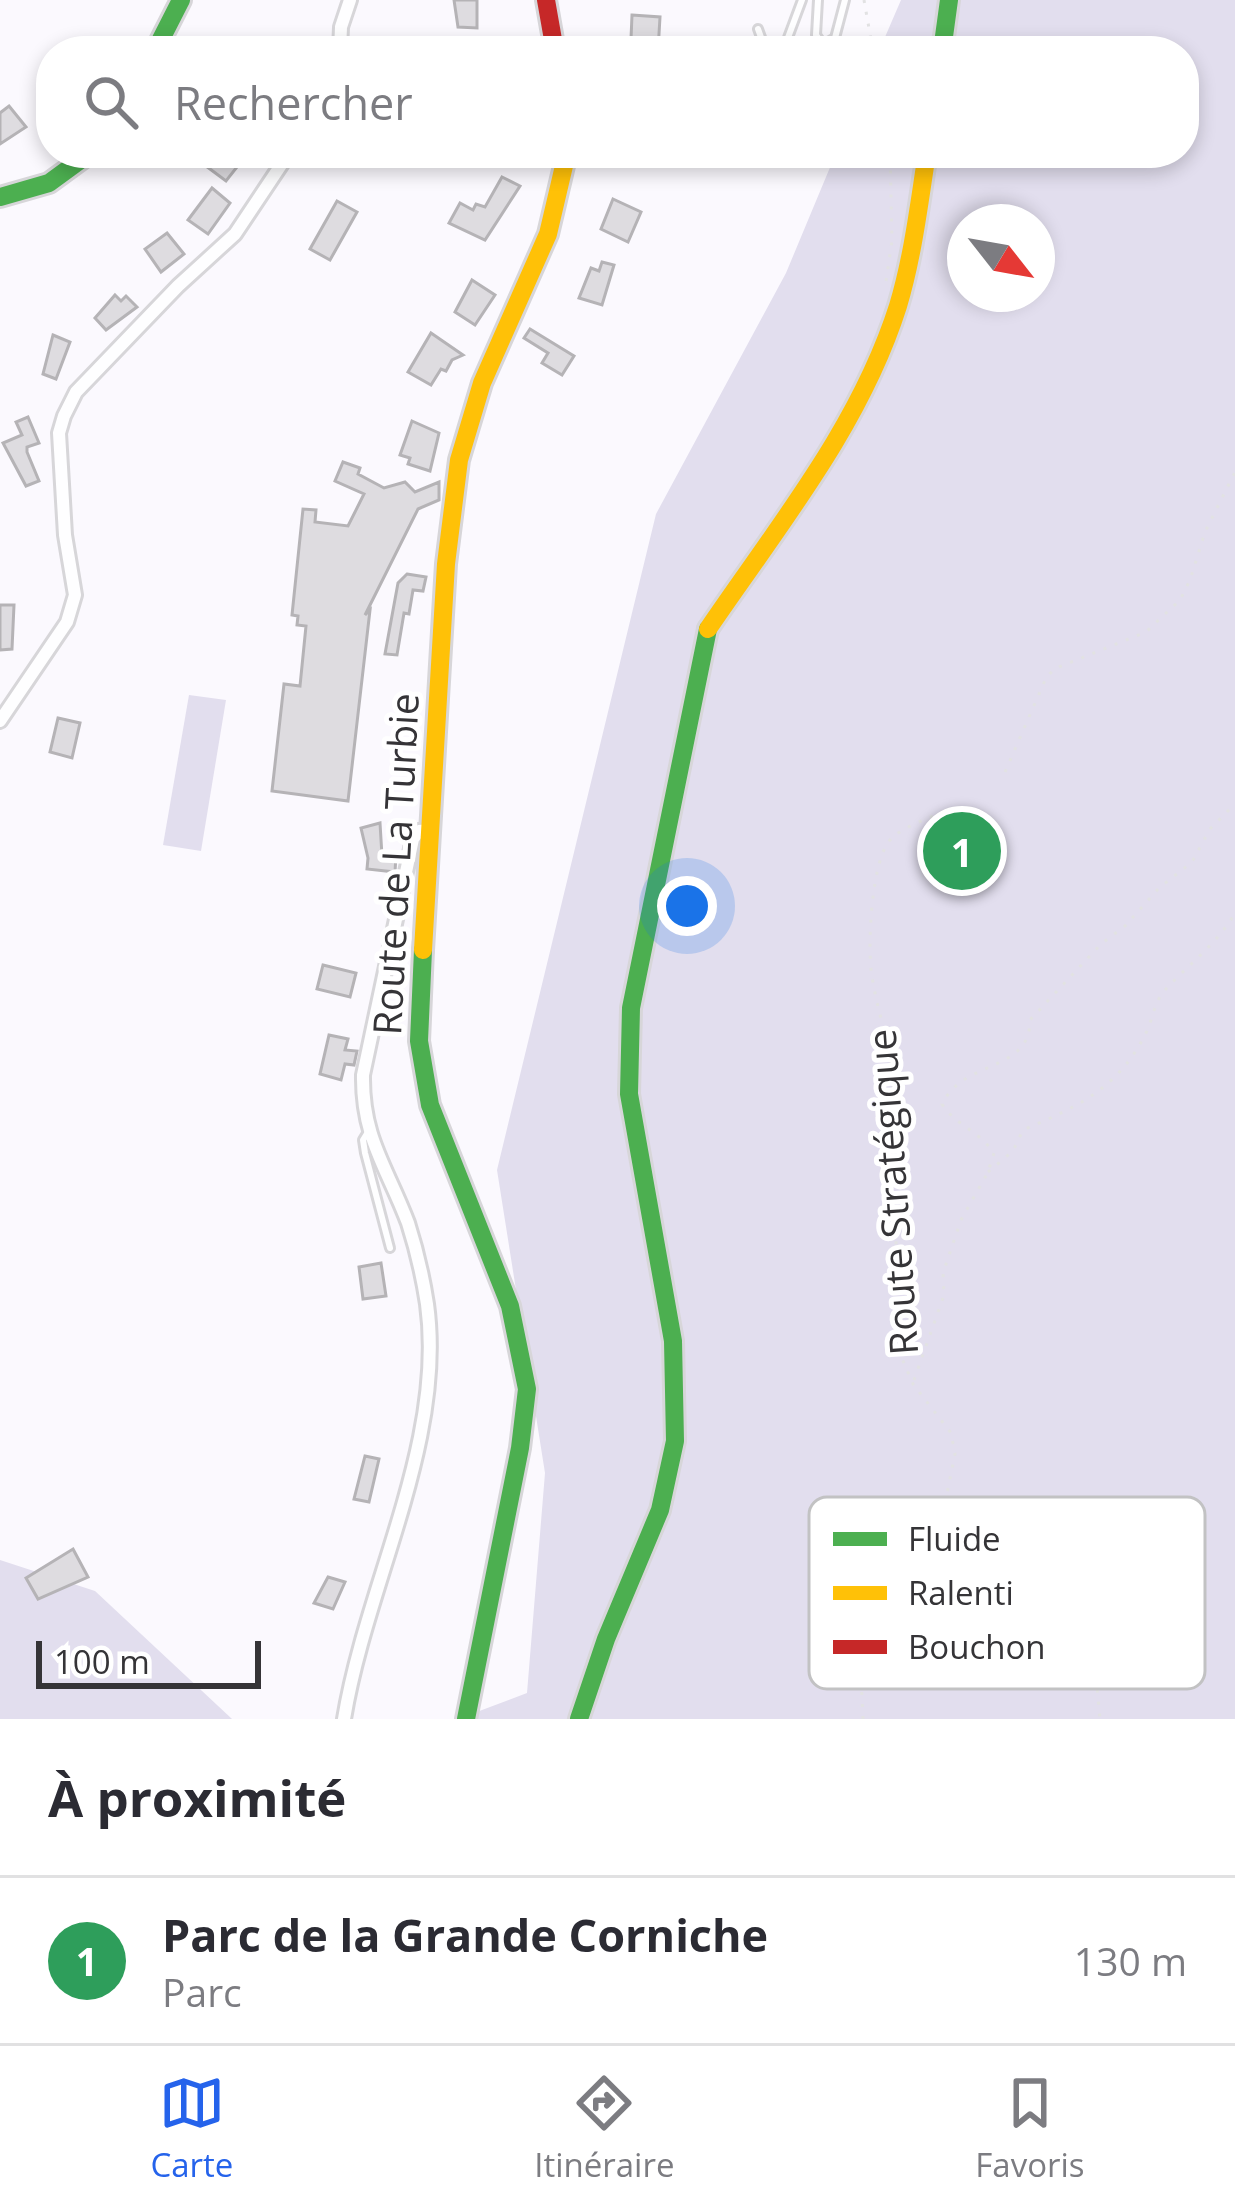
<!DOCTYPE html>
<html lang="fr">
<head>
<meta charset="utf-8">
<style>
  :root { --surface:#fff; --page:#f2f2f3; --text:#2b2b33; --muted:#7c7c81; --line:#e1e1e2; --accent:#2563eb }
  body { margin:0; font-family:"Open Sans",sans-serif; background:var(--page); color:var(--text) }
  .compass { position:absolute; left:947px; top:204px; width:108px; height:108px; border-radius:50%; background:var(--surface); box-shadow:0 6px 18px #0003; rotate:121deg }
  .scale { position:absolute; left:36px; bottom:30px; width:225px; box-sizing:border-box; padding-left:12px; border:6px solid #353437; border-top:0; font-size:33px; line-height:42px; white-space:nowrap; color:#353437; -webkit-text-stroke:9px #fff; paint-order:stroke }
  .you { position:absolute; left:687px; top:906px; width:42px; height:42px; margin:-30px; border:9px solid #fff; border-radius:50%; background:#1a73e8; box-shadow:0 0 0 18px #1a73e833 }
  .badge { display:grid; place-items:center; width:78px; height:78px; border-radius:50%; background:var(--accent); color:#fff; font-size:39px; font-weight:700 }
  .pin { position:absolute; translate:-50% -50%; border:6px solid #fff; box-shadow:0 3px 12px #0006 }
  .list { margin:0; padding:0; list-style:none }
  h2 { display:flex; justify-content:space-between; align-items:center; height:156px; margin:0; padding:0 48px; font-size:51px }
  h2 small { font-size:39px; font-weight:400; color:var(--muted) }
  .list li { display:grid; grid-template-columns:78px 1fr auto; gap:36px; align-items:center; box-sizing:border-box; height:168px; padding:0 48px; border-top:3px solid var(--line) }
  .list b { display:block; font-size:45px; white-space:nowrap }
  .list p { margin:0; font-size:39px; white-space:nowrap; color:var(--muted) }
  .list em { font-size:39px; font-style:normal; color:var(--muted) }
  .icon { flex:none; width:66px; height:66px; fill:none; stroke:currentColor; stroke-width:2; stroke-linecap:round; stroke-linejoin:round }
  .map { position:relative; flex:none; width:1235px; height:1719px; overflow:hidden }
  .search { position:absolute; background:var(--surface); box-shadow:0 6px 18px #0003; left:36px; right:36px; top:36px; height:132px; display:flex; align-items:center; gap:30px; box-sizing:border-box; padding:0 42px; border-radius:48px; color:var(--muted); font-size:45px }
  .sheet { height:324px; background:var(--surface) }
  nav { display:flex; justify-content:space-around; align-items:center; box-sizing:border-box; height:168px; border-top:3px solid var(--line); background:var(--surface); font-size:33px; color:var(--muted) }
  nav a { display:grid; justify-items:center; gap:6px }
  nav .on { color:var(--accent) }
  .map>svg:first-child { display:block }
  .green { fill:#e2deee; fill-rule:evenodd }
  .building { fill:#dedce0; stroke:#b5b3b6; stroke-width:3 }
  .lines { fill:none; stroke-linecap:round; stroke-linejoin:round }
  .lane-casing { stroke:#d7d6d9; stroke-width:12 }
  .street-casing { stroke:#d7d6d9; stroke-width:18 }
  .fast-casing { stroke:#d7d6d9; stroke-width:24 }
  .slow-casing { stroke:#d7d6d9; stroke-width:24 }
  .jam-casing { stroke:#d7d6d9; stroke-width:24 }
  .path { stroke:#e2e2e3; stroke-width:3; stroke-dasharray:3 9; stroke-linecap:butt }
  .lane { stroke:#fefeff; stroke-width:6 }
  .street { stroke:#fefeff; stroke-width:12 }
  .fast { stroke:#4caf50; stroke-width:18 }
  .slow { stroke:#ffc107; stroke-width:18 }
  .jam { stroke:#c62828; stroke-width:18 }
  .labels { text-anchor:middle; stroke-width:10; stroke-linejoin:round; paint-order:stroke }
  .street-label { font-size:39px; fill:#353437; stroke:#fff }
  .key { fill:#fff; stroke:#c2c2c3; stroke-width:3 }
  .key-label { font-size:33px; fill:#353437 }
</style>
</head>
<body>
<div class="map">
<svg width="1235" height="1719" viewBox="0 0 1235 1719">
  <rect width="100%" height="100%" fill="#fbf9fe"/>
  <g class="green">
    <path d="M901 0H1235V1719H458L527 1693 545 1473 497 1170 656 514 786 273 836 153H1184V51H879ZM965 222H1037V294H965Z"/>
    <polygon points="189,695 226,700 201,851 163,845"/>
    <polygon points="0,1560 95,1591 232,1719 0,1719"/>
  </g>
  <g class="building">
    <polygon points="454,0 477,0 477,28 458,27"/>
    <polygon points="632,15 660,17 658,51 636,51 636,39 631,39"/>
    <polygon points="9,106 26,127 0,144 0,113"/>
    <polygon points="214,153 248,153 226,181 206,166"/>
    <polygon points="502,177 520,186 485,240 449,223 460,203 473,210 476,204 485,207"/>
    <polygon points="212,188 230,203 208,234 188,220"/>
    <polygon points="613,199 641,212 628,242 601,229"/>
    <polygon points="337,201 357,212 330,260 310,249"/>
    <polygon points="167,233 184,254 161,272 145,249"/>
    <polygon points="602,262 614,265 602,305 579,298 591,268 599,271"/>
    <polygon points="472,280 495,295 475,325 455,312"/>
    <polygon points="115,295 121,301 126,296 137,307 106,330 95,318"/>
    <polygon points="530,329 574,356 562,375 542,363 548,353 524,338"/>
    <polygon points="431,333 463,355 452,360 446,371 441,369 431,385 408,372"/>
    <polygon points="53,335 70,342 56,379 43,374"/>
    <polygon points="28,417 39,443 27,447 27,452 39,481 26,486 3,443 22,435 16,422"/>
    <polygon points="412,421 439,433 430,471 408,464 410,458 400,455"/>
    <polygon points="343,462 360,468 358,474 384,488 405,482 415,492 439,482 439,500 418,509 365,615 370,610 348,801 272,791 284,684 300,686 306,626 297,625 298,616 292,615 303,509 316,510 315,522 348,526 364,494 335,481"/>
    <polygon points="407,574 426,577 423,591 413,590 409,614 404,613 397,655 385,654 398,583"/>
    <polygon points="0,605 14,605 12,649 0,650"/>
    <polygon points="58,718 80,723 72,758 50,752"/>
    <polygon points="380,823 382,856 396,855 395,872 367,869 368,858 361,828"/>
    <polygon points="323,965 356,973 350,997 317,989"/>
    <polygon points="329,1035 348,1039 345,1050 357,1051 354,1065 345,1064 341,1080 320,1074"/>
    <polygon points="381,1263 386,1296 363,1299 359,1267"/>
    <polygon points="365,1456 379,1459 369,1502 354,1499"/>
    <polygon points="73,1549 88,1577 38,1599 26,1578"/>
    <polygon points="328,1577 345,1582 333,1609 314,1603"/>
  </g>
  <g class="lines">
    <defs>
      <g id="lane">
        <polyline points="818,0 816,35 823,45 835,38 845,0"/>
        <polyline points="758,29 766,51"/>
        <polyline points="783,51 802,0"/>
        <polyline points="368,1132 363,1140 365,1153 390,1248"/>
      </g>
      <g id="street">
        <polyline points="340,51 341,27 350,0"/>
        <polyline points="0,721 67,622 75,595 65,535 59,433 64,416 76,392 178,286 235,234 289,153"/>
        <path d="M344 1719C366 1584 446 1442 427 1304 423 1278 416 1248 408 1223 387 1167 362 1138 363 1075L413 839 419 831 430 830"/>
      </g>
      <g id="fast">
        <polyline points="155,51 181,0"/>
        <polyline points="942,51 949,0"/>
        <polyline points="0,197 49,183 90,153"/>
        <polyline points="423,950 419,1041 430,1105 510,1306 527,1389 520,1448 466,1719"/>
        <polyline points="579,1719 606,1639 660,1510 675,1441 673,1341 629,1094 631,1008 708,629"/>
      </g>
      <g id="slow">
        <path d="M708 629C778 526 860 426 898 306 913 256 919 204 927 153"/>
        <polyline points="423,950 446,564 459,460 482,383 548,234 567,153"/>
      </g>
      <polyline id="jam" points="546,0 555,51"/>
    </defs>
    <use href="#lane" class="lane-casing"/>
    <use href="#street" class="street-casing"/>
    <use href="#fast" class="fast-casing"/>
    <use href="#slow" class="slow-casing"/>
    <use href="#jam" class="jam-casing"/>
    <g class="path">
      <polyline points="864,0 873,51"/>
      <polyline points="886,281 892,241 890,153"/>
      <polyline points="1005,772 1046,678 1054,669 1146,632 1180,600 1190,580 1205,532 1235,472"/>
      <path d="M988 1172 1013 1151 1023 1130C1077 1107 1118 1089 1146 1033 1153 1019 1154 1002 1165 990 1188 965 1218 943 1235 913"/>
      <path d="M914 1380 944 1295 943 1273 961 1220 988 1172 994 1153C977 1129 955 1125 942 1104 965 1058 1030 1073 1030 1020L1101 944 1125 926 1159 888 1192 862 1210 829 1235 804"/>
      <polyline points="940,1541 1073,1624 1095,1665 1100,1719"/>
      <path d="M863 1719 861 1676 869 1648 884 1624 916 1589 934 1558 955 1454 951 1433 913 1384 898 1349 893 1077C889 1042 877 1010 872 976 867 949 871 859 891 839 905 825 931 818 949 809"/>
    </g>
    <use href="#lane" class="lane"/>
    <use href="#street" class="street"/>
    <use href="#fast" class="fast"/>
    <use href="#slow" class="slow"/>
    <use href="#jam" class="jam"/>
  </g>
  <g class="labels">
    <g class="street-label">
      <text transform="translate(396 864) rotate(-87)" y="14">Route de La Turbie</text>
      <text transform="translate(893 1192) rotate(-94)" y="14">Route Stratégique</text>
    </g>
  </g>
  <rect x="809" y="1497" width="396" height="192" rx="18" class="key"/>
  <rect x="833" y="1532" width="54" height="14" fill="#4caf50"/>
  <rect x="833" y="1586" width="54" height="14" fill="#ffc107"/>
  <rect x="833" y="1640" width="54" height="14" fill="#c62828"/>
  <g class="key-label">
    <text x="908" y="1551">Fluide</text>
    <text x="908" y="1605">Ralenti</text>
    <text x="908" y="1659">Bouchon</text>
  </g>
</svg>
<svg class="compass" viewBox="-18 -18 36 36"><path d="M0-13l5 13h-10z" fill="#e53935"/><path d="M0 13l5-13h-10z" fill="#7c7c81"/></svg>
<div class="scale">100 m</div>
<div class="you"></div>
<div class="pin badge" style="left:962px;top:851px;background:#2e9e5b">1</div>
<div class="search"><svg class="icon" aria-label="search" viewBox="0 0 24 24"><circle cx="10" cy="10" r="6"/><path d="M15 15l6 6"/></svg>Rechercher</div>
</div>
<section class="sheet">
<h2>À proximité<small></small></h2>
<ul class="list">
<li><span class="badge" style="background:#2e9e5b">1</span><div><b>Parc de la Grande Corniche</b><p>Parc</p></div><em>130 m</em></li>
</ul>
</section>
<nav>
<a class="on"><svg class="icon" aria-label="map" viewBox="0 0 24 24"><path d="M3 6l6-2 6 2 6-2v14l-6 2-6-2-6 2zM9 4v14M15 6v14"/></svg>Carte</a>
<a><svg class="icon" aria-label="directions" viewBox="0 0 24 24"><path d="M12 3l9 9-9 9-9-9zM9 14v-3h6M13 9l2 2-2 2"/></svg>Itinéraire</a>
<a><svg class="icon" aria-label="saved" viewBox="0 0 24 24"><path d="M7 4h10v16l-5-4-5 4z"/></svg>Favoris</a>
</nav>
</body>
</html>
